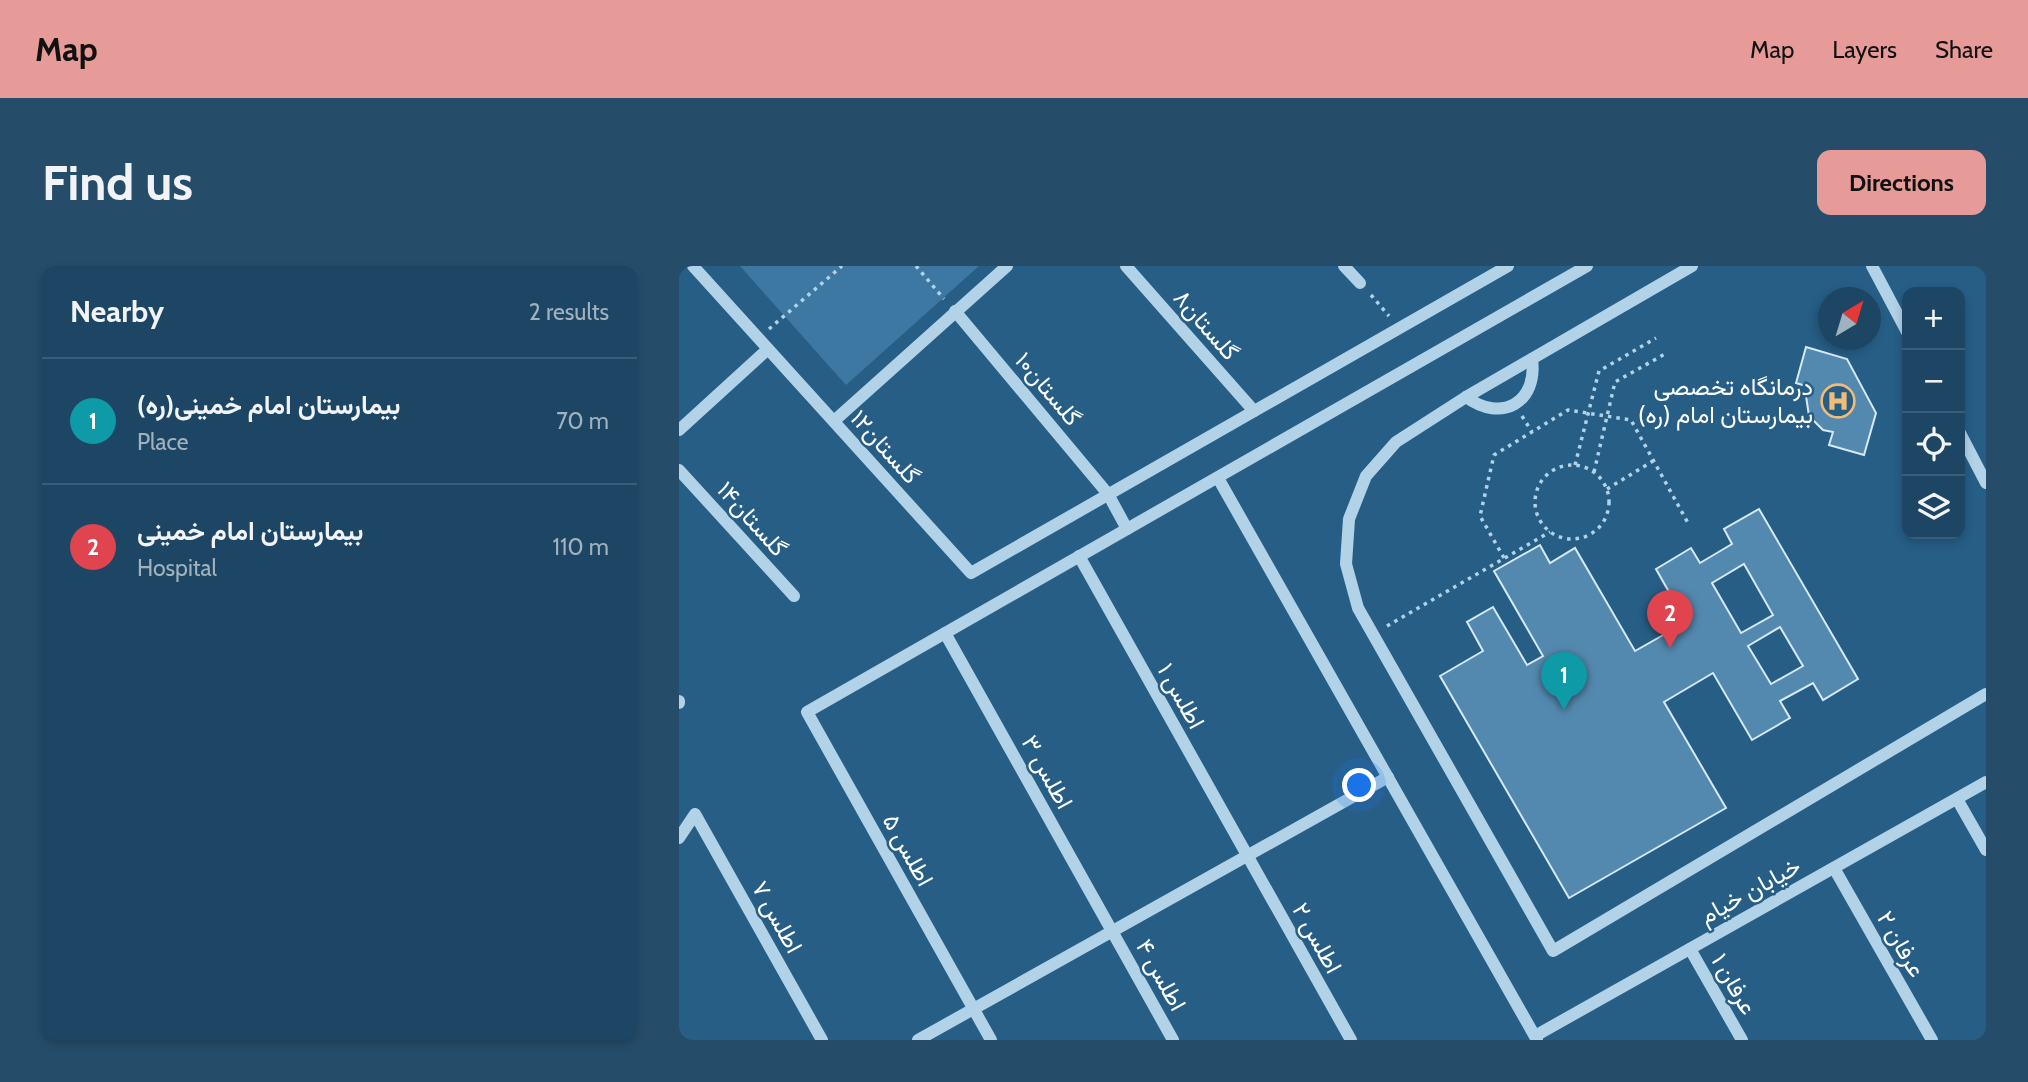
<!DOCTYPE html>
<html lang="en">
<head>
<meta charset="utf-8">
<style>
  :root { --surface:#1d4664; --page:#254d6a; --text:#f1f3f6; --muted:#a0b1bf; --line:#3b5e78; --accent:#e69b98 }
  body { margin:0; font-family:Cabin,Vazirmatn,sans-serif; background:var(--page); color:var(--text) }
  .controls { position:absolute; right:21px; top:21px; display:grid; overflow:hidden; border-radius:14px; box-shadow:0 4px 10px #0003 }
  .controls button { width:63px; height:63px; display:grid; place-items:center; padding:0; border:0; border-bottom:2px solid var(--line); background:var(--surface); color:var(--text); font:35px sans-serif }
  .compass { position:absolute; left:1139px; top:21px; width:63px; height:63px; border-radius:50%; background:var(--surface); box-shadow:0 4px 10px #0003; rotate:38deg }
  .you { position:absolute; left:681px; top:520px; width:24px; height:24px; margin:-18px; border:5px solid #fff; border-radius:50%; background:#1a73e8; box-shadow:0 0 0 10px #1a73e833 }
  .badge { display:grid; place-items:center; width:46px; height:46px; border-radius:50%; background:var(--accent); color:#fff; font-size:23px; font-weight:700 }
  .pin { position:absolute; translate:-50% -58px; filter:drop-shadow(0 2px 4px #0008) }
  .pin::after { content:''; position:absolute; top:37px; width:24px; height:21px; background:inherit; clip-path:polygon(0 0,100% 0,50% 100%) }
  .list { margin:0; padding:0; list-style:none }
  h2 { display:flex; justify-content:space-between; align-items:center; height:91px; margin:0; padding:0 28px; font-size:30px }
  h2 small { font-size:23px; font-weight:400; color:var(--muted) }
  .list li { display:grid; grid-template-columns:46px 1fr auto; gap:21px; align-items:center; box-sizing:border-box; height:126px; padding:0 28px; border-top:2px solid var(--line) }
  .list b { display:block; font-size:26px; white-space:nowrap }
  .list p { margin:0; font-size:23px; white-space:nowrap; color:var(--muted) }
  .list em { font-size:23px; font-style:normal; color:var(--muted) }
  .icon { flex:none; width:38px; height:38px; fill:none; stroke:currentColor; stroke-width:2; stroke-linecap:round; stroke-linejoin:round }
  .map { position:relative; flex:none; width:1307px; height:774px; overflow:hidden; border-radius:14px }
  header { display:flex; align-items:center; gap:42px; box-sizing:border-box; height:98px; padding:0 35px; background:var(--accent); color:#111 }
  header strong { font-size:33px }
  nav { display:flex; gap:38px; margin-inline-start:auto; font-size:24px }
  .intro { display:flex; align-items:center; justify-content:space-between; box-sizing:border-box; height:168px; padding:0 42px }
  h1 { margin:0; font-size:49px }
  .button { padding:18px 32px; border-radius:14px; background:var(--accent); color:#111; font-size:24px; font-weight:700 }
  main { display:flex; gap:42px; padding:0 42px }
  aside { flex:1; background:var(--surface); border-radius:14px; box-shadow:0 4px 10px #0003 }
  .map>svg:first-child { display:block }
  .green { fill:#3c78a2 }
  .building { fill:#5489af; stroke:#d6e9f6; stroke-width:2; fill-rule:evenodd }
  .lines { fill:none; stroke-linecap:round; stroke-linejoin:round }
  .path { stroke:#b2d2e8; stroke-width:3.5; stroke-dasharray:3.5 5; stroke-linecap:butt }
  .minor { stroke:#b2d2e8; stroke-width:12 }
  .labels { text-anchor:middle; stroke-width:5; stroke-linejoin:round; paint-order:stroke }
  .street-label { font-size:24px; fill:#fff; stroke:#275e86 }
  .poi-label { font-size:24px; fill:#fff; stroke:#275e86; text-anchor:end }
</style>
</head>
<body>
<header>
<strong>Map</strong>
<nav><a>Map</a><a>Layers</a><a>Share</a></nav>
</header>
<div class="intro"><h1>Find us</h1><a class="button">Directions</a></div>
<main>
<aside>
<h2>Nearby<small>2 results</small></h2>
<ul class="list">
<li><span class="badge" style="background:#0f9aa8">1</span><div><b>بیمارستان امام خمینی(ره)</b><p>Place</p></div><em>70 m</em></li>
<li><span class="badge" style="background:#e0444e">2</span><div><b>بیمارستان امام خمینی</b><p>Hospital</p></div><em>110 m</em></li>
</ul>
</aside>
<div class="map">
<svg width="1307" height="774" viewBox="0 0 1307 774">
  <rect width="100%" height="100%" fill="#275e86"/>
  <polygon class="green" points="61,0 300,0 167,119"/>
  <g class="building">
    <polygon points="1127,81 1168,93 1197,147 1185,189 1150,179 1154,166 1144,164 1130,150 1127,130 1130,121 1117,117"/>
    <path d="M1080 243 1179 413 1144 434 1134 417 1101 435 1111 452 1073 474 1034 407 985 436 1047 542 890 632 761 410 804 385 788 356 814 341 848 399 864 390 815 305 861 279 871 297 896 282 956 385 1007 356 977 303 1012 282 1021 297 1053 278 1045 263ZM1065 298 1094 349 1062 367 1033 317ZM1101 361 1124 400 1092 418 1069 380Z"/>
  </g>
  <g class="lines">
    <g class="path">
      <polyline points="237,0 265,33"/>
      <polyline points="692,29 710,50"/>
      <polyline points="90,63 163,0"/>
      <polyline points="843,150 853,166"/>
      <polyline points="896,199 920,105 977,72"/>
      <circle cx="893" cy="236" r="37"/>
      <polyline points="915,206 936,116 986,88"/>
      <polyline points="928,223 974,195"/>
      <polyline points="825,292 801,250 815,189 889,144 952,154 1009,257"/>
      <polyline points="708,360 871,266"/>
    </g>
    <g class="minor">
      <polyline points="14,0 292,307 829,0"/>
      <polyline points="447,0 575,145"/>
      <polyline points="665,0 681,17"/>
      <polyline points="1013,0 787,131 717,176 687,210 670,253 667,298 679,342 874,685 1307,428"/>
      <polyline points="1193,0 1228,66"/>
      <polyline points="276,45 429,228 448,263"/>
      <path d="M787 131C822 157 859 137 853 93"/>
      <polyline points="155,155 328,0"/>
      <polyline points="0,164 89,83"/>
      <polyline points="1281,167 1307,217"/>
      <polyline points="0,204 115,330"/>
      <polyline points="539,212 858,774"/>
      <polyline points="400,290 672,774"/>
      <polyline points="266,367 494,774"/>
      <polyline points="0,435 0,437"/>
      <polyline points="1278,533 1307,584"/>
      <polyline points="0,572 16,548 143,774"/>
      <polyline points="1155,602 1253,774"/>
      <polyline points="1011,683 1063,774"/>
      <polyline points="856,770 1307,516"/>
      <polyline points="239,774 709,511"/>
      <polyline points="312,774 128,446 908,0"/>
    </g>
  </g>
  <defs>
    <symbol id="hospital-ring" viewBox="-11 -11 22 22"><circle r="9.5" fill="#275e86" stroke="#f0bc78" stroke-width="1.5"/><path d="M-5-5h3v3.5h4V-5h3V5h-3V1.5h-4V5h-3Z" fill="#f0bc78"/></symbol>
  </defs>
  <g fill-rule="evenodd">
    <use href="#hospital-ring" x="1140" y="116" width="38" height="38"/>
  </g>
  <g class="labels">
    <g class="street-label">
      <text transform="translate(527 59) rotate(49)" y="8">گلستان۸</text>
      <text transform="translate(369 123) rotate(50)" y="8">گلستان۱۰</text>
      <text transform="translate(206 181) rotate(48)" y="8">گلستان۱۲</text>
      <text transform="translate(73 253) rotate(48)" y="8">گلستان۱۴</text>
      <text transform="translate(502 430) rotate(61)" y="8">اطلس ۱</text>
      <text transform="translate(368 506) rotate(61)" y="8">اطلس ۳</text>
      <text transform="translate(229 584) rotate(61)" y="8">اطلس ۵</text>
      <text transform="translate(1071 625) rotate(-29)" y="8">خیابان خیام</text>
      <text transform="translate(98 651) rotate(61)" y="8">اطلس ۷</text>
      <text transform="translate(638 672) rotate(61)" y="8">اطلس ۲</text>
      <text transform="translate(1222 678) rotate(60)" y="8">عرفان ۲</text>
      <text transform="translate(482 709) rotate(61)" y="8">اطلس ۴</text>
      <text transform="translate(1055 718) rotate(60)" y="8">عرفان ۱</text>
    </g>
    <g class="poi-label">
      <text x="1134" y="129">درمانگاه تخصصی<tspan x="1134" dy="28">بیمارستان امام (ره)</tspan></text>
    </g>
  </g>
</svg>
<div class="controls">
<button>+</button>
<button>−</button>
<button><svg class="icon" aria-label="locate" viewBox="0 0 24 24"><circle cx="12" cy="12" r="6"/><path d="M12 2v4M12 18v4M2 12h4M18 12h4"/></svg></button>
<button><svg class="icon" aria-label="layers" viewBox="0 0 24 24"><path d="M12 4l9 5-9 5-9-5zM3 14l9 5 9-5"/></svg></button>
</div>
<svg class="compass" viewBox="-18 -18 36 36"><path d="M0-13l5 13h-10z" fill="#e53935"/><path d="M0 13l5-13h-10z" fill="#a0b1bf"/></svg>
<div class="you"></div>
<div class="pin badge" style="left:885px;top:444px;background:#0f9aa8">1</div>
<div class="pin badge" style="left:991px;top:382px;background:#e0444e">2</div>
</div>
</main>
</body>
</html>
